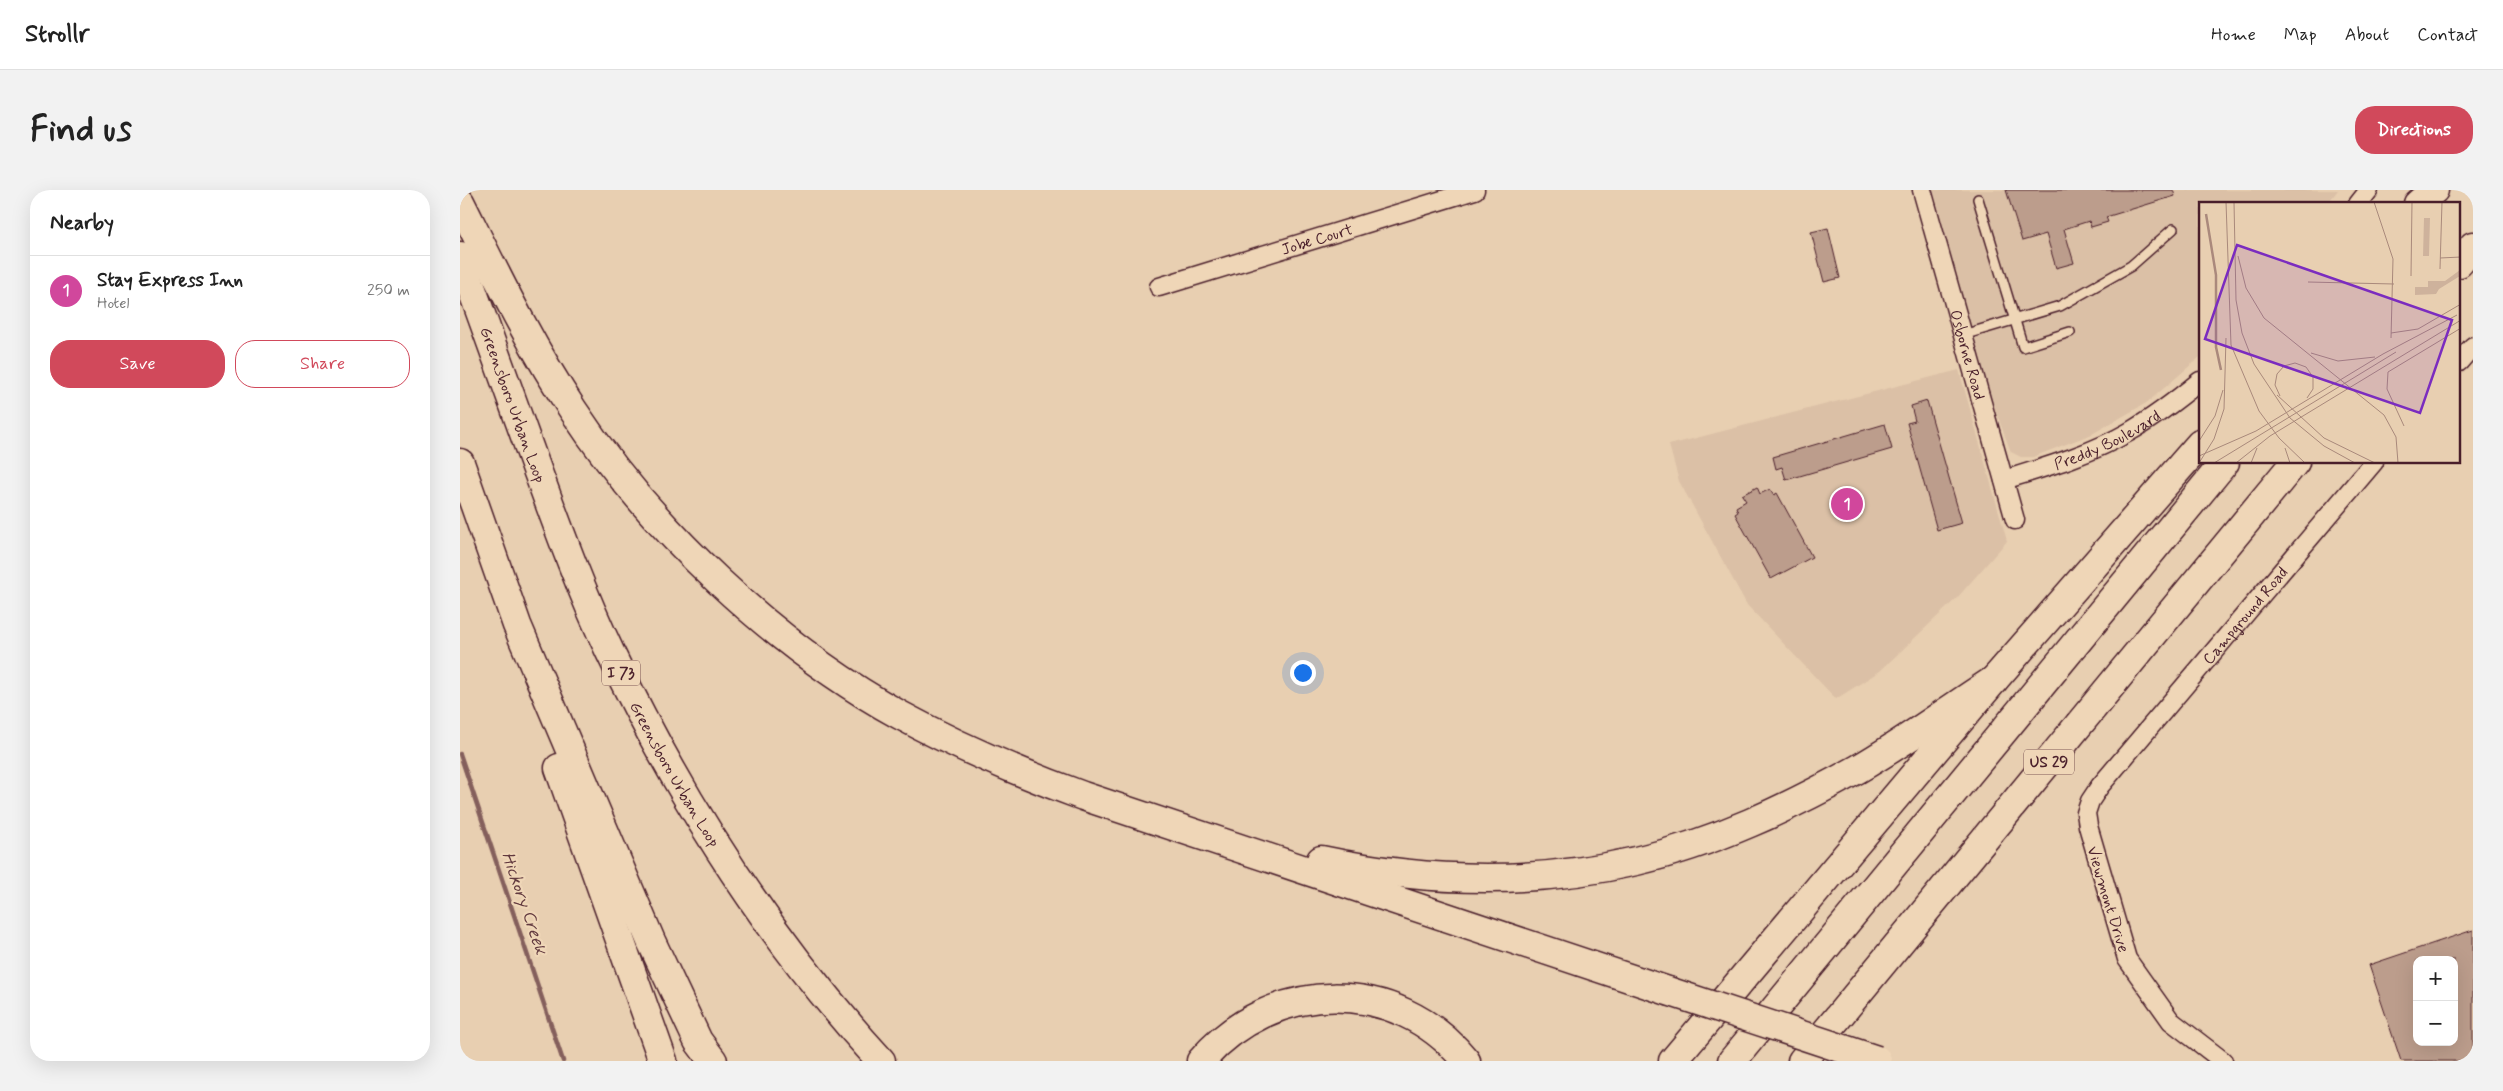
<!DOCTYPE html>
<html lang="en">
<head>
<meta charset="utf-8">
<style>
  :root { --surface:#fff; --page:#f2f2f2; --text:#222; --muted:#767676; --line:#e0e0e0; --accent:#d1495b }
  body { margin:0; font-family:Mynerve,sans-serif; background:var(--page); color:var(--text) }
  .controls { position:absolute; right:15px; bottom:15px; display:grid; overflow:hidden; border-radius:10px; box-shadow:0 5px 20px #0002 }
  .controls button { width:45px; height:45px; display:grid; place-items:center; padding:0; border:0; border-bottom:1px solid var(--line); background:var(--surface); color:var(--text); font:25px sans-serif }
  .you { position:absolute; left:842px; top:482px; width:18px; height:18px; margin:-12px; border:4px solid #fff; border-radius:50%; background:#1a73e8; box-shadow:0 0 0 8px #1a73e833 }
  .badge { display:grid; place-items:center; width:32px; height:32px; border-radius:50%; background:var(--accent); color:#fff; font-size:16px; font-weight:700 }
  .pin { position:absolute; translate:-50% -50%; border:2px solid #fff; box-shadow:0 1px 5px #0006 }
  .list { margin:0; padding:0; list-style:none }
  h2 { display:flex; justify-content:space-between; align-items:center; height:65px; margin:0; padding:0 20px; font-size:21px }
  h2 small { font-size:16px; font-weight:400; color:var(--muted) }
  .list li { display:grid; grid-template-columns:32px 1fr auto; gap:15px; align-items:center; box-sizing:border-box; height:70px; padding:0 20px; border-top:1px solid var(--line) }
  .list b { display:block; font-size:19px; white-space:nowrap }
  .list p { margin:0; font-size:16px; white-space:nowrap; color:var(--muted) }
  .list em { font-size:16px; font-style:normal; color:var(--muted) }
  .actions { display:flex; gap:10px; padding:15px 20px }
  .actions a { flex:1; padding:11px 0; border:1px solid var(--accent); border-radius:20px; text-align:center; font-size:18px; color:var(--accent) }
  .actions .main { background:var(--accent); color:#fff }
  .map { position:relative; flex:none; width:2013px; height:871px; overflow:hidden; border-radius:20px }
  header { display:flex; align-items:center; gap:30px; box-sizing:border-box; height:70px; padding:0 25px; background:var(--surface); border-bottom:1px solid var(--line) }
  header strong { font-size:24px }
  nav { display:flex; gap:28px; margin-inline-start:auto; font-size:18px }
  .intro { display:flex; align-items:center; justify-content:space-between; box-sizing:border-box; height:120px; padding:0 30px }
  h1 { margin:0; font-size:35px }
  .button { padding:12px 22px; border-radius:20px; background:var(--accent); color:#fff; font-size:18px; font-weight:700 }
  main { display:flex; gap:30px; padding:0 30px }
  aside { flex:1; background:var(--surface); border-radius:20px; box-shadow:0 5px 20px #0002 }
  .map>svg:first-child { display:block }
  .built { fill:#dbc0a6 }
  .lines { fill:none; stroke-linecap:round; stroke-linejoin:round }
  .stream { stroke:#845f5c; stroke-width:4.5 }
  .building { fill:#bc9d8c; stroke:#4a1f2b; fill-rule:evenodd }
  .lane-casing { stroke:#4a1f2b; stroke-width:12 }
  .street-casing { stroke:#4a1f2b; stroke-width:21 }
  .highway-casing { stroke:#4a1f2b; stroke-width:31 }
  .lane { stroke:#efd6b7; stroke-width:9 }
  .street { stroke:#efd6b7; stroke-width:18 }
  .highway { stroke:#efd6b7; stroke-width:28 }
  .highway-bridge-casing { stroke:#4a1f2b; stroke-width:31; stroke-linecap:butt }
  .highway-bridge { stroke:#efd6b7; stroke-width:28 }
  .labels { text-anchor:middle; stroke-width:4.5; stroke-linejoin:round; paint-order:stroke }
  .shield { fill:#efd6b7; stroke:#7c5655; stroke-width:1 }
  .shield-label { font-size:15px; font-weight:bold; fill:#4a1f2b }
  .street-label { font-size:16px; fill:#4a1f2b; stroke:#efd6b7 }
  .water-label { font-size:18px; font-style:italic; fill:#623a3f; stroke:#efd6b7 }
  .inset-river { fill:none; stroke:#aa897c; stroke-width:2.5 }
  .inset-road { fill:none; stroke:#a9897b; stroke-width:1 }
  .view { fill:#7b2cbf; fill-opacity:0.15; stroke:#7b2cbf; stroke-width:2.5 }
  .inset-edge { fill:none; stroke:#4a1f2b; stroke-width:2.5 }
</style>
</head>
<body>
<header>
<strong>Strollr</strong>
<nav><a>Home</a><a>Map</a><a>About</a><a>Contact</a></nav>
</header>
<div class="intro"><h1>Find us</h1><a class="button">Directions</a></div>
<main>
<aside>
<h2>Nearby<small></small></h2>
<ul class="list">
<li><span class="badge" style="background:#d1479c">1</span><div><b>Stay Express Inn</b><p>Hotel</p></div><em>250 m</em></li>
</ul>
<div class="actions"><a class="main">Save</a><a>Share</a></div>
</aside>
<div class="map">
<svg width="2013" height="871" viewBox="0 0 2013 871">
  <rect width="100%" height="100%" fill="#e8cfb1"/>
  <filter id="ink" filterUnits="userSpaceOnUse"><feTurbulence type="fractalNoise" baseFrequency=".02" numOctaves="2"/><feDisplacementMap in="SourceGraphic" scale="10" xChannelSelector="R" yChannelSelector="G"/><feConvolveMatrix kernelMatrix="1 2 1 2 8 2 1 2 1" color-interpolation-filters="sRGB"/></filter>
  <g filter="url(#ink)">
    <g class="built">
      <polygon points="1473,0 1878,0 1867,14 1740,14 1740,167 1688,212 1632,244 1573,267 1561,267 1551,262 1530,206"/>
      <polygon points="1499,180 1547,351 1497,408 1420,481 1376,509 1287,415 1219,291 1209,255"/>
    </g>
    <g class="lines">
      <polyline class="stream" points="0,564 103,871"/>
    </g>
    <g class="building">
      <polygon points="1546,0 1713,0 1715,6 1646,27 1648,32 1631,37 1629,31 1604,39 1614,73 1596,78 1586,44 1562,51"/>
      <polygon points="1368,38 1380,88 1364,92 1351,42"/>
      <polygon points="1467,211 1502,333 1477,340 1447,233 1455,231 1451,216"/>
      <polygon points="1425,234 1432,259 1326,290 1322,277 1316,279 1313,267"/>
      <polygon points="1297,297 1300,304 1310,299 1314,305 1317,303 1352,367 1311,389 1275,324 1278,322 1276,317 1286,311 1282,305"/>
      <path d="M2013 740V871H1941L1909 775ZM1957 770H1994V852H1957Z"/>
    </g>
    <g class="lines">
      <defs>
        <g id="lane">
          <polyline points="1518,9 1563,157 1610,142"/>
          <polyline points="1503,145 1600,116 1671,76 1713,39"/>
        </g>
        <g id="street">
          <path id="s1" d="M1462 0 1555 330"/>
          <polyline points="1898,14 1909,0"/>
          <path id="s2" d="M699 97 1015 0"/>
          <polyline points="1999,172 2013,156"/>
          <path id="s3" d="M1544 290C1586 277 1631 264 1669 242 1695 227 1718 209 1740 191"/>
          <path id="s4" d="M1763 871 1711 831 1667 769 1628 636 1626 623 1630 611 1640 596 1914 272"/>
        </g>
        <g id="highway">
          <path d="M0 12C35 82 69 154 113 220 191 339 315 456 440 525 499 557 560 583 623 606L1208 801"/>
          <polyline points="1958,14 1974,0"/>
          <path id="s5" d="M0 66C25 135 50 205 75 274 98 337 121 401 150 462 220 609 311 751 421 871"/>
          <polyline points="1999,73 2013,56"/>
          <polyline points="0,273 57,435 191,751 238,851 253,871"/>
          <polyline points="99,578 203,871"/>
          <path d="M861 670C965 692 1073 695 1176 671 1254 653 1328 618 1398 579 1445 552 1489 519 1534 490"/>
          <path d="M741 871C812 788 936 785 1006 871"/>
          <polyline points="1213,871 1534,490 1740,254"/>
          <polyline points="1272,871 1765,272"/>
          <polyline points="1342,871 1835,272"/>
        </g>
      </defs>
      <use href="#lane" class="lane-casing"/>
      <use href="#street" class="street-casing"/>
      <use href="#highway" class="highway-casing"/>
      <use href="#lane" class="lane"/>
      <use href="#street" class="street"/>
      <use href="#highway" class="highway"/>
      <defs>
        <polyline id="highway-bridge" points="1208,801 1417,870"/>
      </defs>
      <use href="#highway-bridge" class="highway-bridge-casing"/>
      <use href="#highway-bridge" class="highway-bridge"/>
    </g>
  </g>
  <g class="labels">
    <g class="shield">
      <rect x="142" y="470.5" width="38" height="25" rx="4"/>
      <rect x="1564" y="559.5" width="50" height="25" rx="4"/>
    </g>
    <g class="shield-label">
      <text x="161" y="488">I 73</text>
      <text x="1589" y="577">US 29</text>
    </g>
    <g class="street-label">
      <text dy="6" stroke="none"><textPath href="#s2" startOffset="165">Jobe Court</textPath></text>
      <text dy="6" stroke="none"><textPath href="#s1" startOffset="171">Osborne Road</textPath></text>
      <text dy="6" stroke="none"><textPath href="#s5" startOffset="158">Greensboro Urban Loop</textPath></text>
      <text dy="6" stroke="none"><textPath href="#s3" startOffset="111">Preddy Boulevard</textPath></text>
      <text dy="6" stroke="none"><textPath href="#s4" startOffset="548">Campground Road</textPath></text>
      <text dy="6" stroke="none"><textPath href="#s5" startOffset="562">Greensboro Urban Loop</textPath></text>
      <text transform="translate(1649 709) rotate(73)" y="6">Viewmont Drive</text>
    </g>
    <g class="water-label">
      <text transform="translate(65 713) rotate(71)" y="6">Hickory Creek</text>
    </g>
  </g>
  <g transform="translate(1739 12)">
    <rect width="261" height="261" fill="#e8cfb1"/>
    <path d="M225 16H231L230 54H224ZM261 68V74L240 87 237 92 216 93V85H229V79H246Z" fill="#ceb29c"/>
    <path class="inset-river" d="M7 12 17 73V145L22 168"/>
    <path class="inset-road" d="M27 0 32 143 60 209 80 236 106 261M35 0 37 98 43 131 55 162 91 216 125 244 156 261M148 0H169M175 0 194 57 192 136M39 54 47 86 65 116 185 213 197 235 199 261M241 56 262 55M241 67 243 0M212 74 213 0M109 80 195 82M192 131 219 127 262 102M112 151 139 159 176 155M78 193 125 236 176 261M81 194 76 183 78 172 85 164 96 161 107 165 114 175V187L108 196M205 224 188 187 189 170 262 126M0 239 16 214 24 188M86 246 91 261M0 254 57 229 184 152 258 113M0 261 15 237 25 207 27 136M15 261 197 150M37 261 71 234 262 118M52 261 58 246"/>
    <path class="view" d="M38 43 253 118 221 211 6 137Z"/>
    <rect width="261" height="261" class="inset-edge"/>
  </g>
</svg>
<div class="controls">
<button>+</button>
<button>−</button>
</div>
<div class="you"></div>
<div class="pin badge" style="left:1387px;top:314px;background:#d1479c">1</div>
</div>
</main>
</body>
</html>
